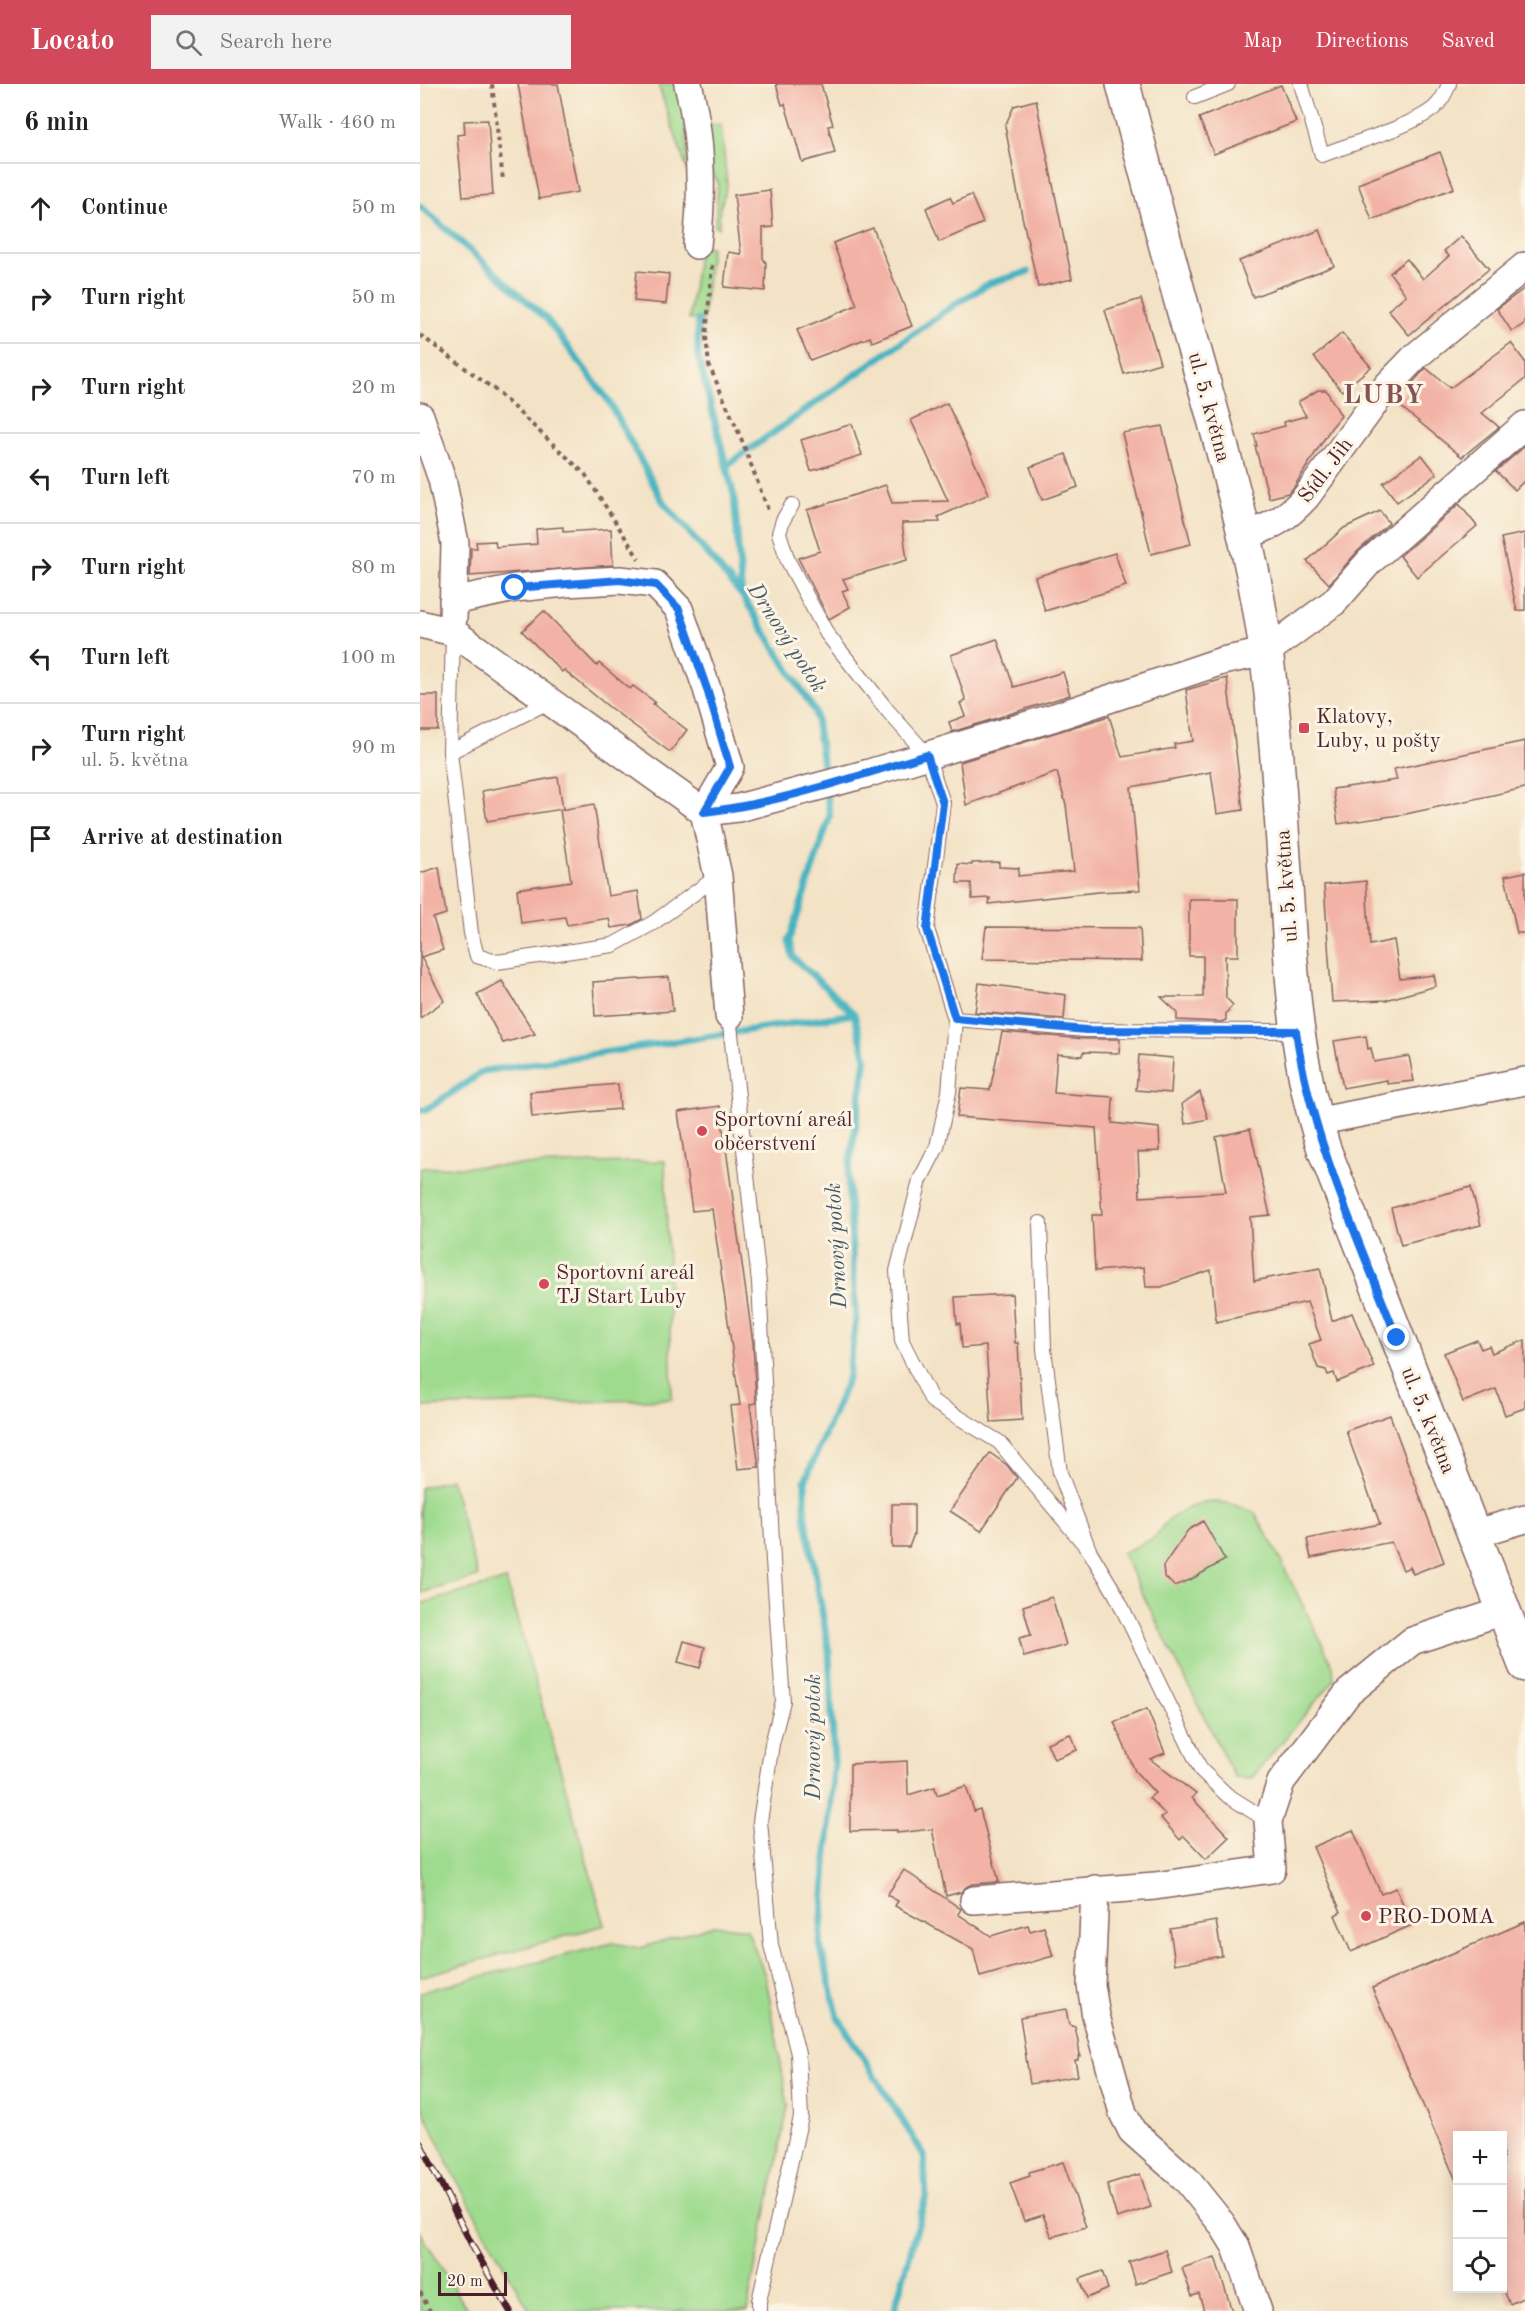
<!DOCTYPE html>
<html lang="en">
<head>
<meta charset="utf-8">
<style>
  :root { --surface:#fff; --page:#f2f2f2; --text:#222; --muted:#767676; --line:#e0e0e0; --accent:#d1495b }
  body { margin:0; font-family:"Old Standard TT",serif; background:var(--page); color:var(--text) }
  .controls { position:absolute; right:18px; bottom:18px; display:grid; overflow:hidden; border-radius:0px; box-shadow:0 3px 15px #0003 }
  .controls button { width:54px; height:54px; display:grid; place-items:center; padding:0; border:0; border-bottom:2px solid var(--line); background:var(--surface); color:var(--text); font:30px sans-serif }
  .scale { position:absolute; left:18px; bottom:15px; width:69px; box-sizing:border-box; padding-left:6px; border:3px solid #4a1f2b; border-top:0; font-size:16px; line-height:21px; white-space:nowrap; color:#4a1f2b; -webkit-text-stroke:4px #fcf5e5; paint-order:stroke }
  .stop { position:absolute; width:18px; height:18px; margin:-14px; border:4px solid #1a73e8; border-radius:50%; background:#fff }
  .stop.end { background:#1a73e8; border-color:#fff; box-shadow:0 2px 6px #0008 }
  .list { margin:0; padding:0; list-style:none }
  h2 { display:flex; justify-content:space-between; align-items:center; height:78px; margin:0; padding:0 24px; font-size:26px }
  h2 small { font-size:20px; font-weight:400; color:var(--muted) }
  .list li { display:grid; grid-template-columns:39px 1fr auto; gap:18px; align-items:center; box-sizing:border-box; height:90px; padding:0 24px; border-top:2px solid var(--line) }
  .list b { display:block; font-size:22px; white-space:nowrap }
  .list p { margin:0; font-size:20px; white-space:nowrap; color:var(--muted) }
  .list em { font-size:20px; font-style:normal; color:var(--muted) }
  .icon { flex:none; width:33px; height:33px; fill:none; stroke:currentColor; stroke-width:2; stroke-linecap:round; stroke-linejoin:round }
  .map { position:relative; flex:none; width:1105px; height:2227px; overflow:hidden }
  header { display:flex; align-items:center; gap:36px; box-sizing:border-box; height:84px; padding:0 30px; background:var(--accent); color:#fff }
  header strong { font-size:28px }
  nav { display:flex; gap:33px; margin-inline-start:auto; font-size:21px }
  .search { width:420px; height:54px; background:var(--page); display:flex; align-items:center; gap:15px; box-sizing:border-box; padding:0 21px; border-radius:0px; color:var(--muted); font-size:22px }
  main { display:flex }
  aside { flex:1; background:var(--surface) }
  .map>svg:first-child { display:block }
  .green { fill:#9fdb8f; stroke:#747d5d; stroke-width:1.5 }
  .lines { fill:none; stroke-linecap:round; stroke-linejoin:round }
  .stream { stroke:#45b3c0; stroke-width:7 }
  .building { fill:#f2b2a5 }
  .service-casing { stroke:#856361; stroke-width:16 }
  .minor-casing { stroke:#856361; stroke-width:30 }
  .tertiary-casing { stroke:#856361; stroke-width:36 }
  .path { stroke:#856361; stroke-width:4; stroke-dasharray:4.5 4.5; stroke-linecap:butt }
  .service { stroke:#fff; stroke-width:14 }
  .minor { stroke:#fff; stroke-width:27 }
  .tertiary { stroke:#fff; stroke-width:33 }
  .rail-casing { stroke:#4a1f2b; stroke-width:7 }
  .rail { stroke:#fcf5e5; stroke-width:4.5; stroke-dasharray:14; stroke-linecap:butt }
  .route { stroke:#1a73e8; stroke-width:8 }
  .poi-dot { fill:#d1495b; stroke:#fcf5e5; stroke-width:2 }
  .labels { text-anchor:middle; stroke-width:6; stroke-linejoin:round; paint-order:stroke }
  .street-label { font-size:21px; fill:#4a1f2b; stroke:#fcf5e5 }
  .poi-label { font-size:21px; fill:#4a1f2b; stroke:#fcf5e5; text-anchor:start }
  .water-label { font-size:22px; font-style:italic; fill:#485a67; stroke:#fcf5e5 }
  .district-label { font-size:27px; font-weight:bold; letter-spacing:1.5px; fill:#855256; stroke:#fcf5e5 }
</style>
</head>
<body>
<header>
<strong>Locato</strong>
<div class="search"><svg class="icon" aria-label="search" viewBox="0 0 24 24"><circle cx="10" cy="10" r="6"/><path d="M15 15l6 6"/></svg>Search here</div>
<nav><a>Map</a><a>Directions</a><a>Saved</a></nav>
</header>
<main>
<aside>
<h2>6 min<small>Walk · 460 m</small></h2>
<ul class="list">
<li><svg class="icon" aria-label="ahead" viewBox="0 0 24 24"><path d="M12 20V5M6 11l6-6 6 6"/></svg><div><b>Continue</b></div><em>50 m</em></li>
<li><svg class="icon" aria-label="right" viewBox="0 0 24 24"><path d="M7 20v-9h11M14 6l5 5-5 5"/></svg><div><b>Turn right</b></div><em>50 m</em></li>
<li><svg class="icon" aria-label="right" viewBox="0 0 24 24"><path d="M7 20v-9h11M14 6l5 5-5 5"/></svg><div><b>Turn right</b></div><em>20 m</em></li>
<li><svg class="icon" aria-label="left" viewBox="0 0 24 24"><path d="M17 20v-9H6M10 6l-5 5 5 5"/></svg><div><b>Turn left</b></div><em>70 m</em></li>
<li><svg class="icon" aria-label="right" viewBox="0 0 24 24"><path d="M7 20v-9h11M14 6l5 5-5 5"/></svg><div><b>Turn right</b></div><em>80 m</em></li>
<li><svg class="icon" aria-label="left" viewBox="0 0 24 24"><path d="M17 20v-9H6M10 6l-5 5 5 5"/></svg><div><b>Turn left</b></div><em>100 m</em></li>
<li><svg class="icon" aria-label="right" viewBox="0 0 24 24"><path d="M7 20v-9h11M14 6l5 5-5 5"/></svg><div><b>Turn right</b><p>ul. 5. května</p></div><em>90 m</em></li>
<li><svg class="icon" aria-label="arrive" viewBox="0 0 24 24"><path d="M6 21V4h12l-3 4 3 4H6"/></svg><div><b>Arrive at destination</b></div></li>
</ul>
</aside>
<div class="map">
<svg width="1105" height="2227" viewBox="0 0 1105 2227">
  <rect width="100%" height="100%" fill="#fcf5e5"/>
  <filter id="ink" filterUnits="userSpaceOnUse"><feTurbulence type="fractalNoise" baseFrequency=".0167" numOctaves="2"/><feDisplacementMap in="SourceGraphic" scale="12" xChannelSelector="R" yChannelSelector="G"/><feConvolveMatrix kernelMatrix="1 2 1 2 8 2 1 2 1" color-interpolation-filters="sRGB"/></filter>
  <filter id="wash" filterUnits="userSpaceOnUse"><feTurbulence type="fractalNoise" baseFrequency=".008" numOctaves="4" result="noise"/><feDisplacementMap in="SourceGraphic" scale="24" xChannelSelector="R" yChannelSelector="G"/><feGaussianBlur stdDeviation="1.35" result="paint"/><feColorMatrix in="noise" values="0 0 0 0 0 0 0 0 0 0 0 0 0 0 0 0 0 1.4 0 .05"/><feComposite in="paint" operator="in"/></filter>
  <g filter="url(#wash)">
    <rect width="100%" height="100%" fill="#f3e2c5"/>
    <g class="green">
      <polygon points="238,0 259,0 265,28 268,89"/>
      <polygon points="301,40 307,101 300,125 299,144 295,142 298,97 292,91 287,42"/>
      <polygon points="279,162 291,163 283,237 269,235"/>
      <polygon points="245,1077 252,1315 0,1323 0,1084"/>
      <polygon points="31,1395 58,1493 0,1509 0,1404"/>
      <polygon points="784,1418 809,1419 834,1428 852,1459 913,1582 914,1596 831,1695 815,1694 702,1469 734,1454 745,1439 763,1426"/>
      <polygon points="86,1496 185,1841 0,1893 0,1520"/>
      <polygon points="294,1841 327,1845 346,1894 368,2022 330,2209 328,2227 110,2227 69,2156 30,2083 0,2018 0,1908 193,1859 220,1864"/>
      <polygon points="0,2148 48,2227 0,2227"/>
    </g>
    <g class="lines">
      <g class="stream">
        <polyline points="0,122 126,234 188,316 242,416 322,511 395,628 405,695"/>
        <polyline points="278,236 278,272 314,412 322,511"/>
        <polyline points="306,382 537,219 570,199 608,188"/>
        <polyline points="406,706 410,732 369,857 373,873 434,930 446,974 428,1092 436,1235 428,1295 385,1397 385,1431 409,1567 414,1678 400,1860 418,1933 504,2071 506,2112 474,2227"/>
        <polyline points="0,1026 6,1026 64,987 434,930"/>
      </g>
    </g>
    <g id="blocks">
      <g class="building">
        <polygon points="98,0 138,0 158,108 119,115"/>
        <polygon points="356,0 401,0 413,41 408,42 415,69 382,78 365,20 362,21"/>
        <polygon points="861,1 876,38 794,70 779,34"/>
        <polygon points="616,16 652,195 618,203 602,132 585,42 594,22"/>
        <polygon points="68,36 73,111 43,113 37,51 45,50 44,37"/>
        <polygon points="1020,68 1034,104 952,136 938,100"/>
        <polygon points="350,106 353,143 343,144 343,174 346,179 345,207 304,203 308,168 321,170 314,111"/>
        <polygon points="551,111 563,139 519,158 506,124 530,113 533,119"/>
        <polygon points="453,144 492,242 452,258 450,253 390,276 377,246 437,221 413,159"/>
        <polygon points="900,146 914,182 833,213 819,177"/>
        <polygon points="1041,152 1069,185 989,251 968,226 986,211 970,189 987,175 1003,195 1029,172 1024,167"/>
        <polygon points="217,187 249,190 246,220 214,217"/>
        <polygon points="1105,204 1105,239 1092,248 1077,225"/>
        <polygon points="721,215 740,279 704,290 685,226"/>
        <polygon points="922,249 951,283 922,307 894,273"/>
        <polygon points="1091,259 1105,278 1105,295 1062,329 1079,343 1042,373 975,318 1006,284 1030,304"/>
        <polygon points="898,306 906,306 921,332 911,344 874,403 868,409 849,414 835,362 837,362 834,350 865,342 864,338 886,332 878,318"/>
        <polygon points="527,319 569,410 518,433 520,438 482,439 487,476 423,495 428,505 422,507 430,523 409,535 378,474 400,467 387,426 466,401 472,419 528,417 491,336"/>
        <polygon points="432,340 442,371 391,387 381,356"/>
        <polygon points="742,342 771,460 731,470 702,349"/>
        <polygon points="1105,362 1105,396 1095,406 1076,387"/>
        <polygon points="646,370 658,403 622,416 610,383"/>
        <polygon points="1002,371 1017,390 977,418 963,399"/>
        <polygon points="1039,420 1057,442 997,493 980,472"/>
        <polygon points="960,427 969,439 937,468 909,500 887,477 924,444"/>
        <polygon points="143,443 143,448 191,445 193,481 50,492 51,464 57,464 56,458 75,457 76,463 117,460 116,445"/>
        <polygon points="1105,449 1105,526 1097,527 1081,454"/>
        <polygon points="695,469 706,502 625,527 615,493"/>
        <polygon points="124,527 177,582 179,579 210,605 213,602 235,618 233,620 267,646 250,668 189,623 144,586 142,588 102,547"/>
        <polygon points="577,555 594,603 643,588 650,611 532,648 529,638 545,632 540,619 546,617 531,571"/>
        <polygon points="807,594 823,726 797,730 791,688 711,703 720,806 678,808 569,820 570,814 552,815 551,799 537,799 538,780 552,781 552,779 579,778 579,783 599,784 598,792 654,787 646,721 637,688 546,721 540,678 689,632 702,673 755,664 754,660 773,657 766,606"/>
        <rect x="0" y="611" width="18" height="35"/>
        <polygon points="1105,657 1105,704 986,730 918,740 913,705 977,696 974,685"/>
        <polygon points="138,693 143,725 67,737 62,707"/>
        <polygon points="174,720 188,812 218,807 222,835 211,841 191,844 189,834 147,841 145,833 101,839 97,805 151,797 140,726"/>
        <polygon points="19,783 26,830 13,834 23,866 1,873 24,917 0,934 0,789"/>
        <polygon points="1105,788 1105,849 1097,849 1085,792"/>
        <polygon points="946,797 950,861 974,856 980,895 1014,891 1016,902 966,916 912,918 904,801"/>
        <polygon points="769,815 818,815 818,872 805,872 806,914 813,921 806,929 806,936 801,938 757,936 757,928 741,913 783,913 783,872 769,872"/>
        <polygon points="566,843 720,844 722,877 562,875"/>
        <polygon points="249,893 253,927 175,932 173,898"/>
        <polygon points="82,897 115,950 83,959 57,910"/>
        <polygon points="559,899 646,911 644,935 555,928"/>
        <polygon points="582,948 665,955 700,955 699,969 663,968 662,972 637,970 634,1009 693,1013 692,1039 739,1044 740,1067 718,1068 720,1113 806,1108 796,1053 830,1045 850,1131 830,1133 834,1197 900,1184 912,1237 932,1229 954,1283 917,1298 914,1289 908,1291 906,1286 898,1284 889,1260 901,1256 887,1218 796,1238 791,1186 741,1203 726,1203 724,1183 675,1187 672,1131 682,1131 676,1044 537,1033 541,1004 570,1006"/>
        <polygon points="946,952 948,965 951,964 954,978 989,972 994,997 967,1000 967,996 923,1004 914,957"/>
        <polygon points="719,971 753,974 751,1009 716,1006"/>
        <polygon points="198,1000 200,1025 112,1033 110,1008"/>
        <polygon points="780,1008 788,1035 765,1040 762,1020"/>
        <polygon points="300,1022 333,1259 336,1319 330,1320 339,1383 318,1385 310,1322 320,1321 292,1125 272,1127 258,1028"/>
        <polygon points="1051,1103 1061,1141 981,1161 971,1124"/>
        <polygon points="592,1210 595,1259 598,1259 602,1336 571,1338 566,1262 542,1264 540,1239 537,1240 535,1213"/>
        <polygon points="1057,1256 1061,1265 1069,1262 1072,1269 1105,1256 1105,1324 1085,1331 1076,1305 1043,1318 1024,1269"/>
        <polygon points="970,1331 1024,1478 993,1490 990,1483 983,1486 971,1458 891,1474 887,1455 960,1440 926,1347"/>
        <polygon points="570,1369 587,1381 597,1394 561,1447 530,1427"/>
        <polygon points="472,1420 494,1420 494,1450 489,1463 472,1463"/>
        <polygon points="783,1437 805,1476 770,1496 754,1502 744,1492 743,1482 768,1446"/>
        <polygon points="632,1513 646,1561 604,1573 599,1554 611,1551 603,1522"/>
        <polygon points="264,1557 285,1563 280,1584 258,1578"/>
        <polygon points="727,1625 745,1669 730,1675 776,1710 772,1714 809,1753 786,1775 764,1752 760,1756 741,1734 746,1731 729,1714 735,1709 715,1687 694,1638"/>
        <polygon points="650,1650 657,1666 634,1675 627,1659"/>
        <polygon points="487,1677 488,1711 515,1703 517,1711 546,1702 554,1727 560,1725 579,1798 552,1800 546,1803 541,1808 526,1812 512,1745 477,1749 477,1746 430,1747 430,1680"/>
        <polygon points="933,1746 961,1810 976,1804 992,1841 931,1868 915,1831 921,1828 893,1763"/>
        <polygon points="484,1786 541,1825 538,1830 571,1852 608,1841 610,1847 624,1843 633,1872 560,1893 553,1865 475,1822 478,1817 467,1811"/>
        <polygon points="796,1837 802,1872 755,1880 750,1845"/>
        <polygon points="1105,1838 1105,2213 1090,2220 1083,2204 1083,2052 1038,2052 1038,2101 952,1904"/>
        <polygon points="646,1925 649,1941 655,1943 658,1957 660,1972 658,1972 658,1976 655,1976 658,1992 610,2000 600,1933"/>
        <polygon points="643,2078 666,2143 632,2153 623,2131 604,2137 590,2099 610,2092 609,2088"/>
        <polygon points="720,2090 731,2123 697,2134 687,2100"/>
        <polygon points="745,2166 752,2188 716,2200 709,2178"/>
        <polygon points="795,2173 812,2227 784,2227 779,2210 772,2212 762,2184"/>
        <polygon points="682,2187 688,2205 667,2214 660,2195"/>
      </g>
    </g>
  </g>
  <g filter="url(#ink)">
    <use href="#blocks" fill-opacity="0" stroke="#856361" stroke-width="1.5"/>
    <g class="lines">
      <defs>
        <g id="service">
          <path d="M881 0 902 71C930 60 993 42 1014 24 1021 18 1026 8 1029 0"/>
          <polyline points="775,13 808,0"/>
          <polyline points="372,421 363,436 359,449 368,477 407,550 468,627 507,671 523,719 507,845 535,935 529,1008 517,1063 500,1096 477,1187 482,1257 512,1317 579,1358 669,1466"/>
          <polyline points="33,548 30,668 51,849 57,872 77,878 193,861 233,839 298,792"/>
          <polyline points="30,668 130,617"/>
          <polyline points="309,932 339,1198 353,1477 363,1617 352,1660 340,1737 351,1861 378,1970 381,2033 339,2217 339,2227"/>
          <polyline points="535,935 666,946 876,947"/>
          <polyline points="620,1139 624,1265 640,1389 669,1466 695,1509 781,1686 807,1711 848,1737"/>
        </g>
        <g id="minor">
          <path d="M268 0C282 54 283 106 277 161"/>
          <polyline points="0,332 22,395 35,459 33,535"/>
          <path d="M825 452C852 442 866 435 886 413L967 302 996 272 1105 182"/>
          <polyline points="33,517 95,504 146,499 200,496 235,500 259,525 287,605 310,683 284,728"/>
          <polyline points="0,540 33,548 284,728 298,792 309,932"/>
          <polyline points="284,728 318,724 449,689 635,633 802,577 846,568 914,518 949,478 1105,341"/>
          <polyline points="895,1038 1105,997"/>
          <polyline points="1054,1450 1105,1435"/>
          <polyline points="675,1805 671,1901 676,1932 703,2029 712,2047 766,2095 802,2140 816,2163 838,2227"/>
          <polyline points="554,1816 735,1802 852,1785 848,1737 861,1698 928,1609 992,1557 1083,1527"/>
        </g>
        <path id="tertiary" d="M703 0C727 92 751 183 777 275 804 371 833 467 846 567 857 650 861 734 867 817 872 904 877 982 904 1065L1105 1581"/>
      </defs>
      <use href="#service" class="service-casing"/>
      <use href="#minor" class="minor-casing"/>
      <use href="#tertiary" class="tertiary-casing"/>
      <g class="path">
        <polyline points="72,0 83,96"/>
        <polyline points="292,181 286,253 289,281 321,354 348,426"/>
        <polyline points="0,251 75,306 165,390 219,475"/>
        <polyline points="0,2208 10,2227"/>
      </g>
      <use href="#service" class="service"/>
      <use href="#minor" class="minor"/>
      <use href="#tertiary" class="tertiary"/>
      <defs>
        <polyline id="rail" points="0,2059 54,2165 90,2227"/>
      </defs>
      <use href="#rail" class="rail-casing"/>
      <use href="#rail" class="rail"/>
    </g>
  </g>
  <g class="lines" filter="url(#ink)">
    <path class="route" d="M95 504 200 496 236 501 259 525 287 605 310 683 284 728C360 719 434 693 507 671L523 719 507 845 535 934 666 946 876 947C891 1054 938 1154 977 1254"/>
  </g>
  <g class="poi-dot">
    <rect x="878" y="638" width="12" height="12" rx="3"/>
    <circle cx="282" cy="1047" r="6"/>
    <circle cx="124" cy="1200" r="6"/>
    <circle cx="946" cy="1832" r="6"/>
  </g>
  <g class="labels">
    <g class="street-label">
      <text transform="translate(790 323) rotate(75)" y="7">ul. 5. května</text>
      <text transform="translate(905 386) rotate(-53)" y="7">Sídl. Jih</text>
      <text transform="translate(866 802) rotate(-94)" y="7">ul. 5. května</text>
      <text transform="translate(1009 1336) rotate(68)" y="7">ul. 5. května</text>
    </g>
    <g class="poi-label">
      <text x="896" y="639">Klatovy,<tspan x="896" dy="24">Luby, u pošty</tspan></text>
      <text x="294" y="1042">Sportovní areál<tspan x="294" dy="24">občerstvení</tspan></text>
      <text x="136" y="1195">Sportovní areál<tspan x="136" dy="24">TJ Start Luby</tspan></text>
      <text x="958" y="1839">PRO-DOMA</text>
    </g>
    <g class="water-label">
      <text transform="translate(368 553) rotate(57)" y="8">Drnový potok</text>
      <text transform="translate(415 1162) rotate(-93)" y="8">Drnový potok</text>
      <text transform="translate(392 1653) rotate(-90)" y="8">Drnový potok</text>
    </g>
    <g class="district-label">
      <text x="964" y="319">LUBY</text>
    </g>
  </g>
</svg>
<div class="controls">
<button>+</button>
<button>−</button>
<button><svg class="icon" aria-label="locate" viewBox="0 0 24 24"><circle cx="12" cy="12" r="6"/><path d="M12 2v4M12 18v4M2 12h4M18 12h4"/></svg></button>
</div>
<div class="scale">20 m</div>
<div class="stop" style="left:95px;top:504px"></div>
<div class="stop end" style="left:977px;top:1254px"></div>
</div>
</main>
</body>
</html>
